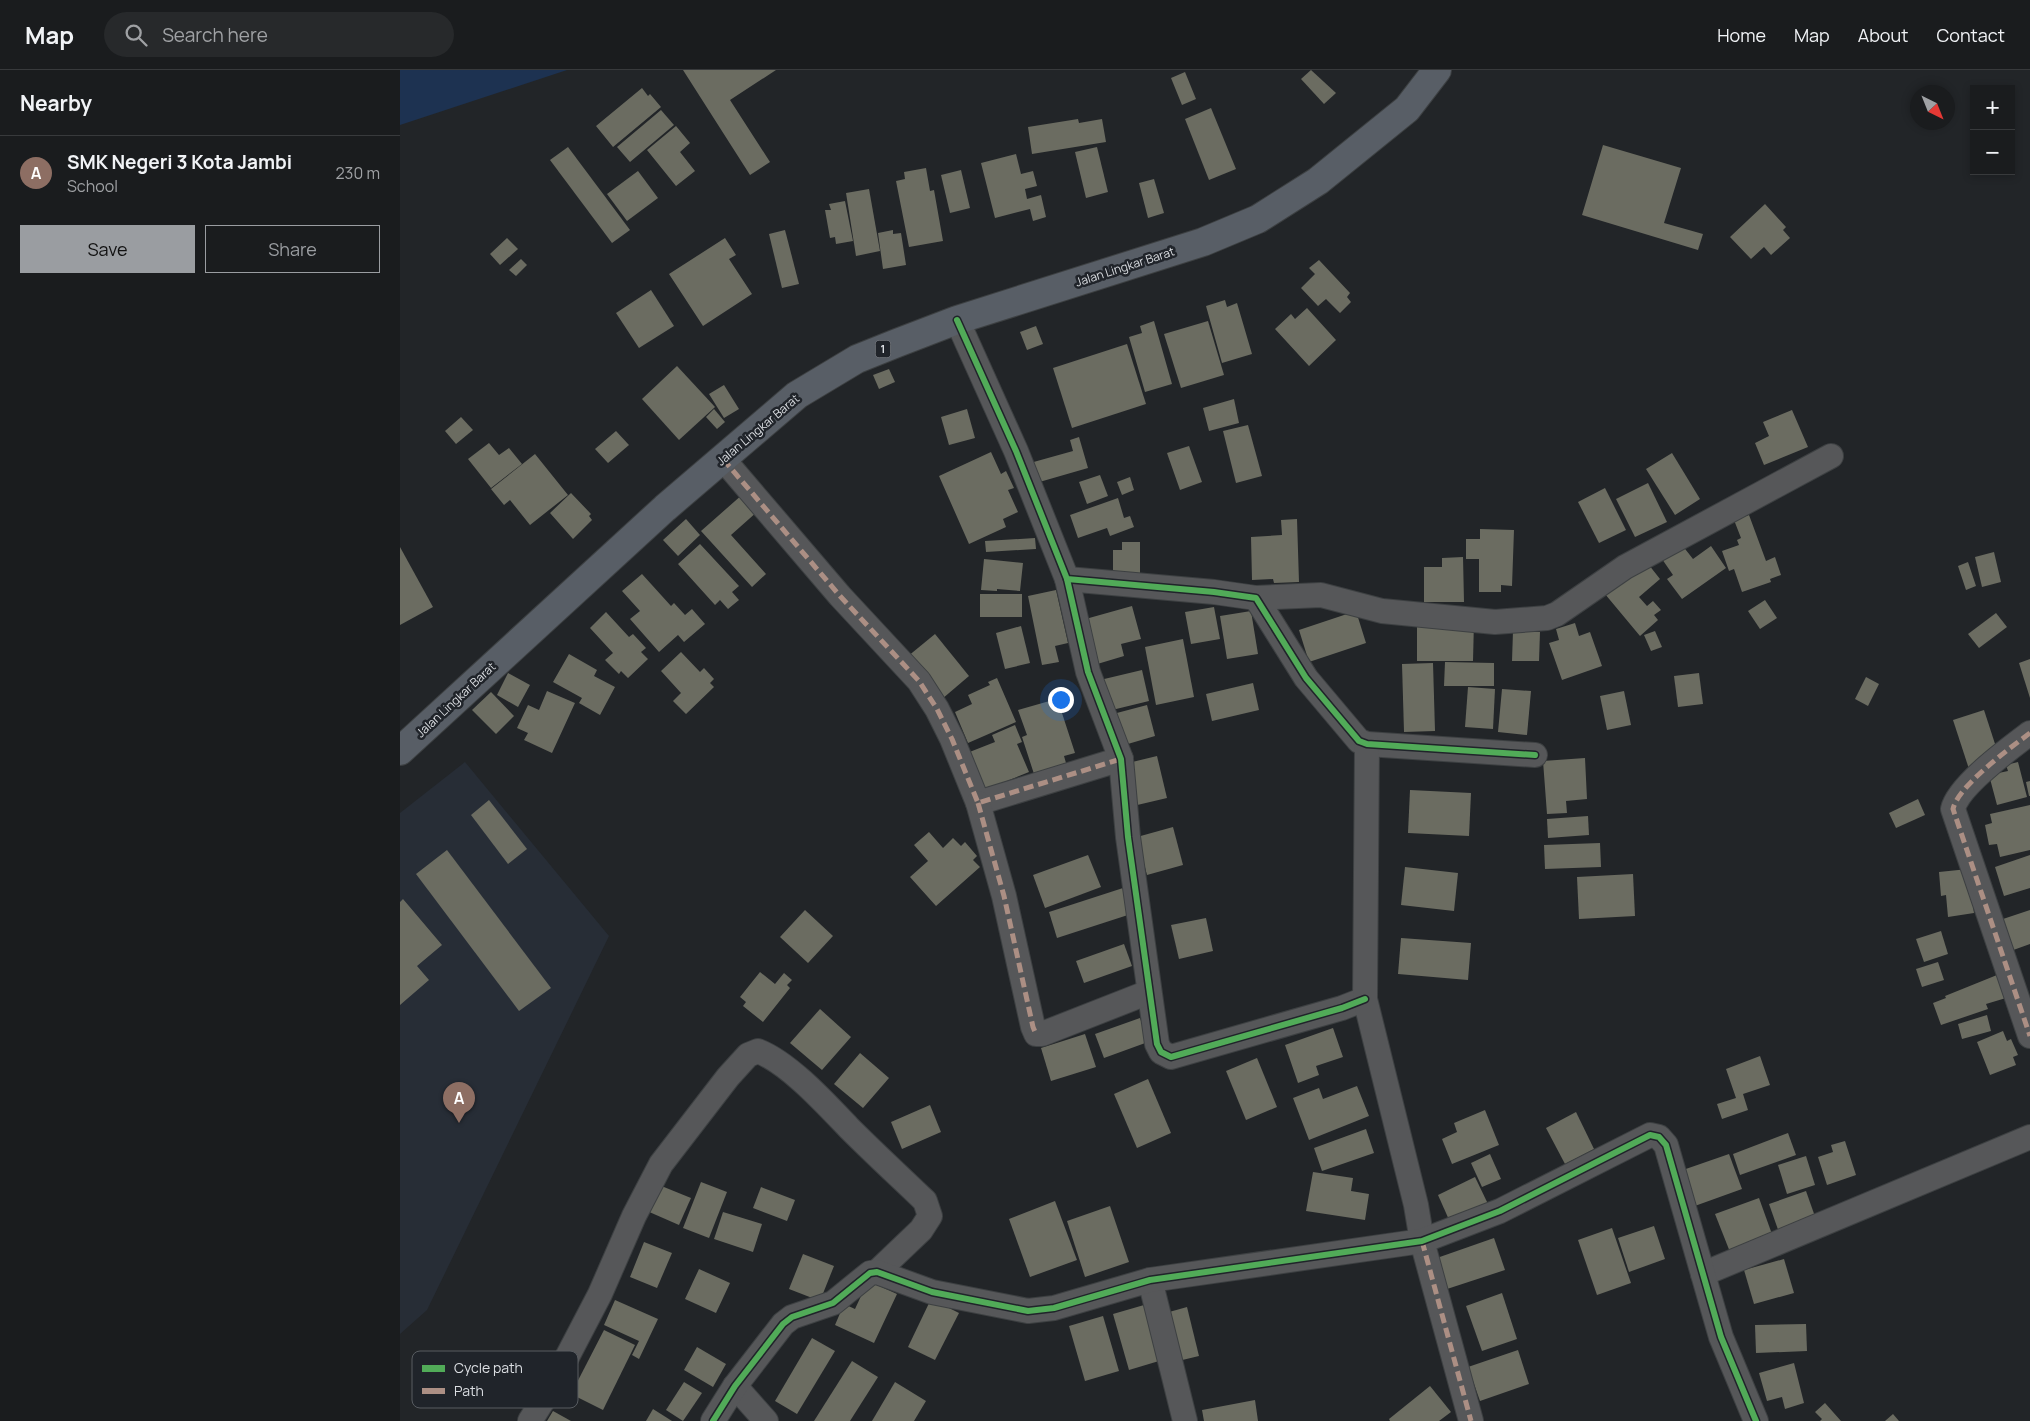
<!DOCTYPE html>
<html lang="en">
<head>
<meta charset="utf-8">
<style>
  :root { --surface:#1a1c1e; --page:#27292b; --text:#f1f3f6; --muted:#9fa1a4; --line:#383a3c; --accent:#9a9da1 }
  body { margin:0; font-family:Manrope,sans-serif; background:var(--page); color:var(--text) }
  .controls { position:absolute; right:15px; top:15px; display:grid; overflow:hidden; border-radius:0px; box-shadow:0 2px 8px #0003 }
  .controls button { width:45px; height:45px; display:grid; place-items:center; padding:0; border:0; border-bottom:1px solid var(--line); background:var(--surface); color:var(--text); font:25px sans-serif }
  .compass { position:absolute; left:1510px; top:15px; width:45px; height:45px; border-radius:50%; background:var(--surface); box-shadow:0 2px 8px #0003; rotate:137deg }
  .you { position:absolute; left:660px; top:629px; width:18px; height:18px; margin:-12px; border:4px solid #fff; border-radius:50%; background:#1a73e8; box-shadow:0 0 0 8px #1a73e833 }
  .badge { display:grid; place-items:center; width:32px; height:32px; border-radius:50%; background:var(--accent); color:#fff; font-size:16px; font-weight:700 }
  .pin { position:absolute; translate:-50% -41px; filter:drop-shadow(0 1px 2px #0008) }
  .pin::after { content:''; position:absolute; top:26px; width:18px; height:15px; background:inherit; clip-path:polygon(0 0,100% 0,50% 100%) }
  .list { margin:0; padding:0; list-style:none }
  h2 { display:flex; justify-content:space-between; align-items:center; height:65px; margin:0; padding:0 20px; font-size:21px }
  h2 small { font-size:16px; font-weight:400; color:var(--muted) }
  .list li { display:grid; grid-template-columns:32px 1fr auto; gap:15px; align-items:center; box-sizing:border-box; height:75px; padding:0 20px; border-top:1px solid var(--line) }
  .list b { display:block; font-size:19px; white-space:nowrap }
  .list p { margin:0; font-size:16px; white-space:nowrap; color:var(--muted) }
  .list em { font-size:16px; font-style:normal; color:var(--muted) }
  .actions { display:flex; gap:10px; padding:15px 20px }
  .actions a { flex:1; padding:11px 0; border:1px solid var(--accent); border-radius:0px; text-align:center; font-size:18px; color:var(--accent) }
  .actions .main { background:var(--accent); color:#111 }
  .icon { flex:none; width:28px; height:28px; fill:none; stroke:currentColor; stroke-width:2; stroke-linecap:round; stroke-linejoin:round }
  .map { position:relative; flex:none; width:1630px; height:1351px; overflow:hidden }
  header { display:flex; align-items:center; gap:30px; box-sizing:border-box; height:70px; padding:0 25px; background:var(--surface); border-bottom:1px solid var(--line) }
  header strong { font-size:24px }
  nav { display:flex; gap:28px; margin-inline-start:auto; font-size:18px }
  .search { width:350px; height:45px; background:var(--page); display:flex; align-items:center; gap:12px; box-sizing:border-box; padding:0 18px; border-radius:28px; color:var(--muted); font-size:19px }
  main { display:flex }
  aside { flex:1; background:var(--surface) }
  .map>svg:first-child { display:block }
  .built { fill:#272d36 }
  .green { fill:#1d3251 }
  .building { fill:#6b6c61 }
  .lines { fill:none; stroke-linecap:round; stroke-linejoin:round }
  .street-casing { stroke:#3d4042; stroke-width:26 }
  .highway-casing { stroke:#3d4042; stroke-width:30 }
  .street { stroke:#565759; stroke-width:24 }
  .highway { stroke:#585e66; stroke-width:28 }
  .quiet { stroke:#ac8f84; stroke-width:5; stroke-dasharray:10 5; stroke-linecap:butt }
  .cycleway-casing { stroke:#20242a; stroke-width:9 }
  .cycleway { stroke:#51ab58; stroke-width:6 }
  .labels { text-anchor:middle; stroke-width:5; stroke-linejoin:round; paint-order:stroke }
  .shield { fill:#20242a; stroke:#a3a6ab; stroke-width:1 }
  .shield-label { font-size:11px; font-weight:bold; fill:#dbdee2 }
  .street-label { font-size:12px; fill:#dbdee2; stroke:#20242a }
  .key { fill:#20242a; stroke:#585c61; stroke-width:1 }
  .key-label { font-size:14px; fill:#dbdee2 }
</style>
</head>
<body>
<header>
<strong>Map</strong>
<div class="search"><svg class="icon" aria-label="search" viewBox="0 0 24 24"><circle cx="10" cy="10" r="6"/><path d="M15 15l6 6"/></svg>Search here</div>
<nav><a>Home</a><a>Map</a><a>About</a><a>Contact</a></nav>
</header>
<main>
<aside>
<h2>Nearby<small></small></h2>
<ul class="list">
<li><span class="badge" style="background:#8d6e63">A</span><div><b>SMK Negeri 3 Kota Jambi</b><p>School</p></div><em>230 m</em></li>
</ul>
<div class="actions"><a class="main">Save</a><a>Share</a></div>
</aside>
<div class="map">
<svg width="1630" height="1351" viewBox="0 0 1630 1351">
  <rect width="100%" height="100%" fill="#222528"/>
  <polygon class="built" points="65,692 209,866 27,1240 0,1264 0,743"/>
  <polygon class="green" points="0,0 167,0 0,55"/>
  <g class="building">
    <polygon points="283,0 376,0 330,30 370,92 350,105"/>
    <polygon points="911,0 936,23 924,34 901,9"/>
    <polygon points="785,2 796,29 782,35 771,8"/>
    <polygon points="242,18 248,26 250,24 261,37 213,77 196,56"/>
    <polygon points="811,38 836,99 809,110 785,49"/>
    <polygon points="261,40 274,55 230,92 217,77"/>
    <polygon points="678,49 679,53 702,49 706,72 632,84 628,57"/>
    <polygon points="276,56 290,73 280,82 295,101 276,116 247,80"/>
    <polygon points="1203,75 1281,98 1264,153 1303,164 1298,180 1182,145"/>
    <polygon points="168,77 230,160 212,173 150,90"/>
    <polygon points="697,77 708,122 686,128 675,82"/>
    <polygon points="616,84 621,104 633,101 637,116 625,119 627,129 641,125 646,147 633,151 630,139 595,148 581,93"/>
    <polygon points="526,98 530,121 534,120 543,171 509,177 496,111 505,109 504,102"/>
    <polygon points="561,100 570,138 550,143 541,105"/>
    <polygon points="238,101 258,128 227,151 207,124"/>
    <polygon points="754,109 764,143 748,148 739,113"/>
    <polygon points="469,119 480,181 456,186 446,123"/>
    <polygon points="445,131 453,171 436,174 435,167 430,168 425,140 431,140 429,134"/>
    <polygon points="1365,134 1386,157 1383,160 1390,168 1371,185 1364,177 1351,189 1330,167"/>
    <polygon points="385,160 399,214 382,218 369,164"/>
    <polygon points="493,160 493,164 501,163 506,195 483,199 478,163"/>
    <polygon points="107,168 118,179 100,195 90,184"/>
    <polygon points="325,168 336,185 329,189 352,224 303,256 269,204"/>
    <polygon points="121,189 127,195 116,206 109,200"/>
    <polygon points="919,190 950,223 947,227 951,232 940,243 926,229 918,236 901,218 915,204 909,198"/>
    <polygon points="251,220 274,256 239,278 216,243"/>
    <polygon points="825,230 827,237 837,233 852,284 822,293 806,236"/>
    <polygon points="907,238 936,270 909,296 875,259 891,244 895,249"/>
    <polygon points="754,251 772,314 745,322 729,267 742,263 740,256"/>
    <polygon points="808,251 824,305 781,318 764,264"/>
    <polygon points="636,256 643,274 627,280 620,262"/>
    <polygon points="727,274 746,334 672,358 653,298"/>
    <polygon points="277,296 315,337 279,370 242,329"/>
    <polygon points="489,299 495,312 479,319 473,305"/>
    <polygon points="324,315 339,339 324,348 309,324"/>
    <polygon points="834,329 839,353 809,361 803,338"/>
    <polygon points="314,339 325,352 317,359 306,347"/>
    <polygon points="567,339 575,368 549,375 541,347"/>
    <polygon points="1392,340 1408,377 1364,395 1355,373 1369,366 1363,352"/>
    <polygon points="61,347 73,360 56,374 45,361"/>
    <polygon points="848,355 862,406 836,413 823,361"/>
    <polygon points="216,361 229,375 208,393 195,379"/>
    <polygon points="679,367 688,398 636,413 630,393 673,381 670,370"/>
    <polygon points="89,373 99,385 109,378 122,394 91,418 68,389"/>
    <polygon points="789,376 802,412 780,420 767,383"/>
    <polygon points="591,382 601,404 606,401 614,418 608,420 618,442 603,449 606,457 569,474 539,406"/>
    <polygon points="1272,383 1300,429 1275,445 1246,399"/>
    <polygon points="135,384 168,425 130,455 110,430 104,435 91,419"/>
    <polygon points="700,405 708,426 687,434 679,412"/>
    <polygon points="730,407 734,420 722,425 717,412"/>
    <polygon points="1248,413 1267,452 1235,467 1216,429"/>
    <polygon points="1205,418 1226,460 1199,473 1178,432"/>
    <polygon points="171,423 191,444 189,446 192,450 173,469 150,443"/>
    <polygon points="343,424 358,441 331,465 366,504 352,517 301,461"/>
    <polygon points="718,428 724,448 730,446 734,457 710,466 707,458 678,468 670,445"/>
    <polygon points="1349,445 1366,491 1375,487 1381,505 1370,509 1371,512 1342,522 1334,499 1329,501 1322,481 1339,475 1337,470 1341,468 1334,450"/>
    <polygon points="286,449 300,465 278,486 263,470"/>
    <polygon points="897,449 899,512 874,513 873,509 852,510 851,467 882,465 881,450"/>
    <polygon points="1080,459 1114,460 1112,516 1101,515 1101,522 1079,522 1079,489 1066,489 1066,469 1080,469"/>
    <polygon points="635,468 636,479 586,482 585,471"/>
    <polygon points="722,472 740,472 740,503 713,503 713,480 722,480"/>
    <polygon points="300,474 339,516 332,522 339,530 328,539 320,530 315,535 278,494"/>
    <polygon points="1282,475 1293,489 1311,476 1326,498 1282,529 1267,509 1273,505 1262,489"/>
    <polygon points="0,477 33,537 0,555"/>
    <polygon points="1594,482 1601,512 1582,517 1575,487"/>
    <polygon points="1063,487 1064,532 1024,532 1024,497 1042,497 1042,488"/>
    <polygon points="584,489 623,493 620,521 597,519 597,521 581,520"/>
    <polygon points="1245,490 1260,509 1239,527 1247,536 1253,531 1261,540 1254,545 1258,550 1240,566 1205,524"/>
    <polygon points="1568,492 1576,516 1566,520 1558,496"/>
    <polygon points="242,504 271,536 274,533 285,545 292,539 305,554 284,572 278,565 259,582 230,549 240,541 222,521"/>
    <polygon points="656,520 668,573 655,576 659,592 642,595 628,526"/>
    <rect x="580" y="524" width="42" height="23"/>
    <polygon points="1365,530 1377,548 1360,559 1348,541"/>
    <polygon points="732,536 741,569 721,574 724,586 694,595 682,550"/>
    <polygon points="814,537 820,569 791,574 785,542"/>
    <polygon points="851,541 858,584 827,589 820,546"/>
    <polygon points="956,541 966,573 909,592 899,560"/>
    <polygon points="206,542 229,567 233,564 246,578 241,582 248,589 228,608 221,601 219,604 205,590 213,583 190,558"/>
    <polygon points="1596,543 1607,557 1579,578 1568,564"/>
    <polygon points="1017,551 1074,551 1073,591 1017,591"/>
    <polygon points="1175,553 1179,566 1190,562 1202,596 1162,610 1149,573 1159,570 1156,559"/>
    <polygon points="621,556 630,593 605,599 596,563"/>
    <polygon points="1113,561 1140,562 1139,591 1112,591"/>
    <polygon points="1255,561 1262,577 1251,581 1244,565"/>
    <polygon points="535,564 569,606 542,629 507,587"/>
    <polygon points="783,569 794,627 756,635 745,577"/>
    <polygon points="281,582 300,602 304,598 314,609 310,613 314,617 286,644 273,631 281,623 261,601"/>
    <polygon points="169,584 197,600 194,606 215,617 200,645 179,633 182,628 153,612"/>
    <polygon points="1630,589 1630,628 1619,593"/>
    <polygon points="1045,592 1094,593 1094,616 1044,616"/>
    <polygon points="1033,593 1035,661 1004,662 1002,594"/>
    <polygon points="742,600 749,631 708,641 700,610"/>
    <polygon points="108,603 130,615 118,637 97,625"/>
    <polygon points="1299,603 1303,634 1278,637 1274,606"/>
    <polygon points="1466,607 1479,614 1468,636 1455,629"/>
    <polygon points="597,608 616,652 568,673 555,642 572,634 568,625 590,615 588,612"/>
    <polygon points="853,613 859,640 812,651 806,624"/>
    <polygon points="1068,617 1095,619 1093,659 1065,657"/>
    <polygon points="1102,619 1131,621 1127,665 1098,662"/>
    <polygon points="147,621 175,633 152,683 124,670 128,663 117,658 128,635 139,640"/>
    <polygon points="1224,621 1231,655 1207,660 1200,626"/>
    <polygon points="91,622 114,646 96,664 72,640"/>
    <polygon points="653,630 657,641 661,640 675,683 664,686 666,693 634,704 622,667 627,665 618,640"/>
    <polygon points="747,635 755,666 721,676 713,644"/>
    <polygon points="1584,640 1597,680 1569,699 1553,650"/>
    <polygon points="615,655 622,672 617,674 629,702 583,721 567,683 595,672 592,665"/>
    <polygon points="757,686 767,728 733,736 724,694"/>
    <polygon points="1185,688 1187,729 1166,731 1167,743 1147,744 1143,691"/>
    <polygon points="1618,692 1627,727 1597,735 1589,705 1608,701 1606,695"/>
    <polygon points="1630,711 1630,726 1629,726 1626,712"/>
    <polygon points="1010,720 1071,723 1069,766 1008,763"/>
    <polygon points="1518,729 1525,745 1496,758 1489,743"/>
    <polygon points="89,730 127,779 108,794 71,745"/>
    <polygon points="1630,735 1630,780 1600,787 1597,774 1589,775 1585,755 1592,753 1590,744"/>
    <polygon points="1188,746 1189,765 1148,768 1147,749"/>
    <polygon points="773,757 783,795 747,805 737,767"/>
    <polygon points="529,762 543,778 553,768 561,776 565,772 577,786 573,790 580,797 536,836 510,807 528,791 514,775"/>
    <polygon points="1200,773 1201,797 1145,799 1144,775"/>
    <polygon points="47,780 151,918 119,941 16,804"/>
    <polygon points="688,785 701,817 645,838 633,805"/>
    <polygon points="1630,785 1630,818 1604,826 1595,797"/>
    <polygon points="1005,797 1058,803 1054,841 1001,835"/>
    <polygon points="1568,799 1574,843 1548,847 1546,825 1541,826 1539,802"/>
    <polygon points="1233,804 1235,846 1179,849 1177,807"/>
    <polygon points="723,818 731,844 657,868 649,842"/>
    <polygon points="3,829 42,875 17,896 29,910 0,935 0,832"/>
    <polygon points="405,840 433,866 408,893 380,867"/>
    <polygon points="1630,840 1630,874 1605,883 1594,852"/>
    <polygon points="806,848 813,881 779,889 771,855"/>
    <polygon points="1541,861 1548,884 1524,892 1516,869"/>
    <polygon points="1001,868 1071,873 1068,910 998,904"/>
    <polygon points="724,874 732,896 684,913 676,891"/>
    <polygon points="1538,892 1544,910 1522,917 1516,899"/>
    <polygon points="360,902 375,914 384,903 392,910 387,915 390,918 363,952 343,936 346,932 340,927"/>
    <polygon points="1597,905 1606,928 1586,934 1588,939 1541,955 1533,933 1546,928 1545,926"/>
    <polygon points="420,939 451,967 422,1000 390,973"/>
    <polygon points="1587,945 1591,961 1562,969 1558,954"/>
    <polygon points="740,948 748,972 704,988 695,964"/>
    <polygon points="933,958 943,987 916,996 919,1005 898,1013 885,975"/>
    <polygon points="1603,961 1607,971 1611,969 1618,985 1613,987 1616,995 1590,1005 1577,972"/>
    <polygon points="685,964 696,997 651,1011 641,978"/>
    <polygon points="460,983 489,1008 463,1038 434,1014"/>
    <polygon points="1360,986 1370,1015 1343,1024 1348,1040 1322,1049 1317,1034 1336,1028 1326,999"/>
    <polygon points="857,988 877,1037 846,1050 826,1001"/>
    <polygon points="748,1009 771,1063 737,1078 714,1024"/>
    <polygon points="957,1016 969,1046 909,1070 893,1028 919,1018 923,1029"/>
    <polygon points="530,1035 541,1062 502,1079 491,1052"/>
    <polygon points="1085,1040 1099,1075 1052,1094 1042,1069 1057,1062 1054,1053"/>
    <polygon points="1176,1042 1194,1079 1165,1094 1146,1058"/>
    <polygon points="966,1059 974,1083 922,1101 914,1078"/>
    <polygon points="1388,1063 1396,1085 1340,1105 1333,1084"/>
    <polygon points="1445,1071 1456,1105 1427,1115 1418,1087 1433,1082 1431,1075"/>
    <polygon points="1090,1084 1101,1109 1082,1117 1071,1093"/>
    <polygon points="1329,1084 1342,1119 1292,1137 1280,1101"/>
    <polygon points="1406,1086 1415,1115 1387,1124 1378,1095"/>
    <polygon points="913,1102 953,1108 951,1121 969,1124 965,1150 906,1141"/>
    <polygon points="1075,1107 1088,1134 1050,1152 1038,1125"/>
    <polygon points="301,1112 327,1122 309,1168 283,1158"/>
    <polygon points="259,1115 291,1128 279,1155 247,1141"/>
    <polygon points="361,1117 395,1130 387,1151 353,1138"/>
    <polygon points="1406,1121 1418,1155 1381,1168 1369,1134"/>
    <polygon points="1359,1128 1373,1167 1330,1182 1315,1144"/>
    <polygon points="655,1131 677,1190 630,1207 609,1149"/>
    <polygon points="710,1136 729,1192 685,1207 667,1151"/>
    <polygon points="323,1142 362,1154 353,1182 314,1169"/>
    <polygon points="1254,1156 1265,1189 1229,1202 1218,1168"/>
    <polygon points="1212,1158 1231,1213 1197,1225 1178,1170"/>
    <polygon points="1094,1168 1105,1200 1044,1220 1034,1189"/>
    <polygon points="244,1172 272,1183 257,1218 230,1207"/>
    <polygon points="403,1184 434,1196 420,1231 389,1219"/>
    <polygon points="1384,1189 1394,1223 1354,1234 1344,1200"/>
    <polygon points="299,1199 330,1213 316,1243 285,1229"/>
    <polygon points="468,1211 497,1224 474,1273 435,1255 444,1234 455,1239"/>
    <polygon points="1102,1223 1117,1269 1082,1281 1066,1236"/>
    <polygon points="531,1229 559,1243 535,1290 508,1277"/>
    <polygon points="215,1230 258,1249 239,1289 232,1285 239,1271 204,1255"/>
    <polygon points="744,1235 759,1291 729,1300 713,1244"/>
    <polygon points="787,1237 799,1286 774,1292 762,1244"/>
    <polygon points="703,1246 719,1301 685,1311 669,1256"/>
    <polygon points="1406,1254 1407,1281 1356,1283 1355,1255"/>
    <polygon points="204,1260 235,1275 203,1340 171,1324"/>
    <polygon points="412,1268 435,1281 397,1344 375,1331"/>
    <polygon points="297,1277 326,1294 313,1317 284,1300"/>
    <polygon points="1118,1280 1129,1314 1080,1331 1068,1297"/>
    <polygon points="452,1291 478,1307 450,1351 414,1351"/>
    <polygon points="1394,1293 1404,1333 1385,1339 1382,1327 1367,1331 1359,1303"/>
    <polygon points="284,1312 302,1323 283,1351 266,1340"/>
    <polygon points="495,1312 526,1331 514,1351 472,1351"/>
    <polygon points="1030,1316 1051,1342 1039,1351 990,1351 989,1349"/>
    <polygon points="855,1330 858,1351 804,1351 802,1340"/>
    <polygon points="1425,1333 1441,1351 1420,1351 1422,1349 1415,1342"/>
    <polygon points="253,1339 272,1351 246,1351"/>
    <polygon points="153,1341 171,1351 147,1351"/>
    <polygon points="1493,1344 1499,1351 1485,1351"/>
  </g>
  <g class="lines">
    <defs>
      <g id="street">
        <polyline points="557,250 616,381 667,509 814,522 856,528 906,608 959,671 967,674 1135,685"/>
        <polyline points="323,389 440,526 519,611 537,639 552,669 578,733 721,689"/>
        <polyline points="667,509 688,602 721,689 728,767 757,974 761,982 771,987 942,938 965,929"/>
        <polyline points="856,528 921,525 982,541 1095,552 1147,548 1157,544 1225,497 1431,386"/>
        <path d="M1630 663C1610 678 1558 716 1553 739L1630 966"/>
        <polyline points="967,674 965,929 1016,1135 1022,1171 1071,1351"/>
        <polyline points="578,733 604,826 633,957 636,964 642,964 749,922"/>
        <polyline points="1303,1204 1630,1067"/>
        <polyline points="750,1210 785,1351"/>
        <polyline points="335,1316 366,1351"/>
        <path d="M130 1351 152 1316 200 1224 234 1146 261 1094 328 1007 348 985 358 981C389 993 426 1034 449 1058 474 1083 500 1107 525 1131L530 1146 521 1160 477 1202"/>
        <polyline points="313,1351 335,1316 383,1254 392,1247 433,1233 470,1203 477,1202 532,1222 628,1241 654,1238 750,1210 1022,1171 1100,1141 1250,1065 1259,1067 1266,1075 1321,1267 1356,1351"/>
      </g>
      <polyline id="highway" points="0,681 265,438 397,325 457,289 497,273 557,250 803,172 858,149 918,111 1007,39 1037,0"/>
    </defs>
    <use href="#street" class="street-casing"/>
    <use href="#highway" class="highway-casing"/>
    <use href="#street" class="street"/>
    <use href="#highway" class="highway"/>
    <g class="quiet">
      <polyline points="323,389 440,526 519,611 537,639 552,669 578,733 721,689"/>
      <path d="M1630 663C1610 678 1558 716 1553 739L1630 966"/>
      <polyline points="578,733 604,826 633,957 636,964"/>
      <polyline points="1022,1171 1071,1351"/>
    </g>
    <defs>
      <g id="cycleway">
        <polyline points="557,250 616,381 667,509 814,522 856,528 906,608 959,671 967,674 1135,685"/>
        <polyline points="667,509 688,602 721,689 728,767 757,974 761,982 771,987 942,938 965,929"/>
        <polyline points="313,1351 335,1316 383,1254 392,1247 433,1233 470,1203 477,1202 532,1222 628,1241 654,1238 750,1210 1022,1171 1100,1141 1250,1065 1259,1067 1266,1075 1321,1267 1356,1351"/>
      </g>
    </defs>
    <use href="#cycleway" class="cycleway-casing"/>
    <use href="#cycleway" class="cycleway"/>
  </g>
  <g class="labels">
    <rect class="shield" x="475.5" y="270.5" width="15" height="17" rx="4"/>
    <g class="shield-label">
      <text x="483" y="283">1</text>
    </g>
    <g class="street-label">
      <text transform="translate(725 197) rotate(-18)" y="4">Jalan Lingkar Barat</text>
      <text transform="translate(358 360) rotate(-40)" y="4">Jalan Lingkar Barat</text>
      <text transform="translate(56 630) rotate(-43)" y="4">Jalan Lingkar Barat</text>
    </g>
  </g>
  <rect x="12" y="1281" width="166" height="57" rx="8" class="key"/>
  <rect x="22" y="1295" width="23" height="7" fill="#51ab58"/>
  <rect x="22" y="1318" width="23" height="6" fill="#ac8f84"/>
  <g class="key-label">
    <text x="54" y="1303">Cycle path</text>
    <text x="54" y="1326">Path</text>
  </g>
</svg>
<div class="controls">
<button>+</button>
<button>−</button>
</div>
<svg class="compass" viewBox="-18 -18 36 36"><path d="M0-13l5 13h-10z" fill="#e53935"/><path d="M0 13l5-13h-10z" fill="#9fa1a4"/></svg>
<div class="you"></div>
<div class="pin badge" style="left:59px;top:1053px;background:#8d6e63">A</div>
</div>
</main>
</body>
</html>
